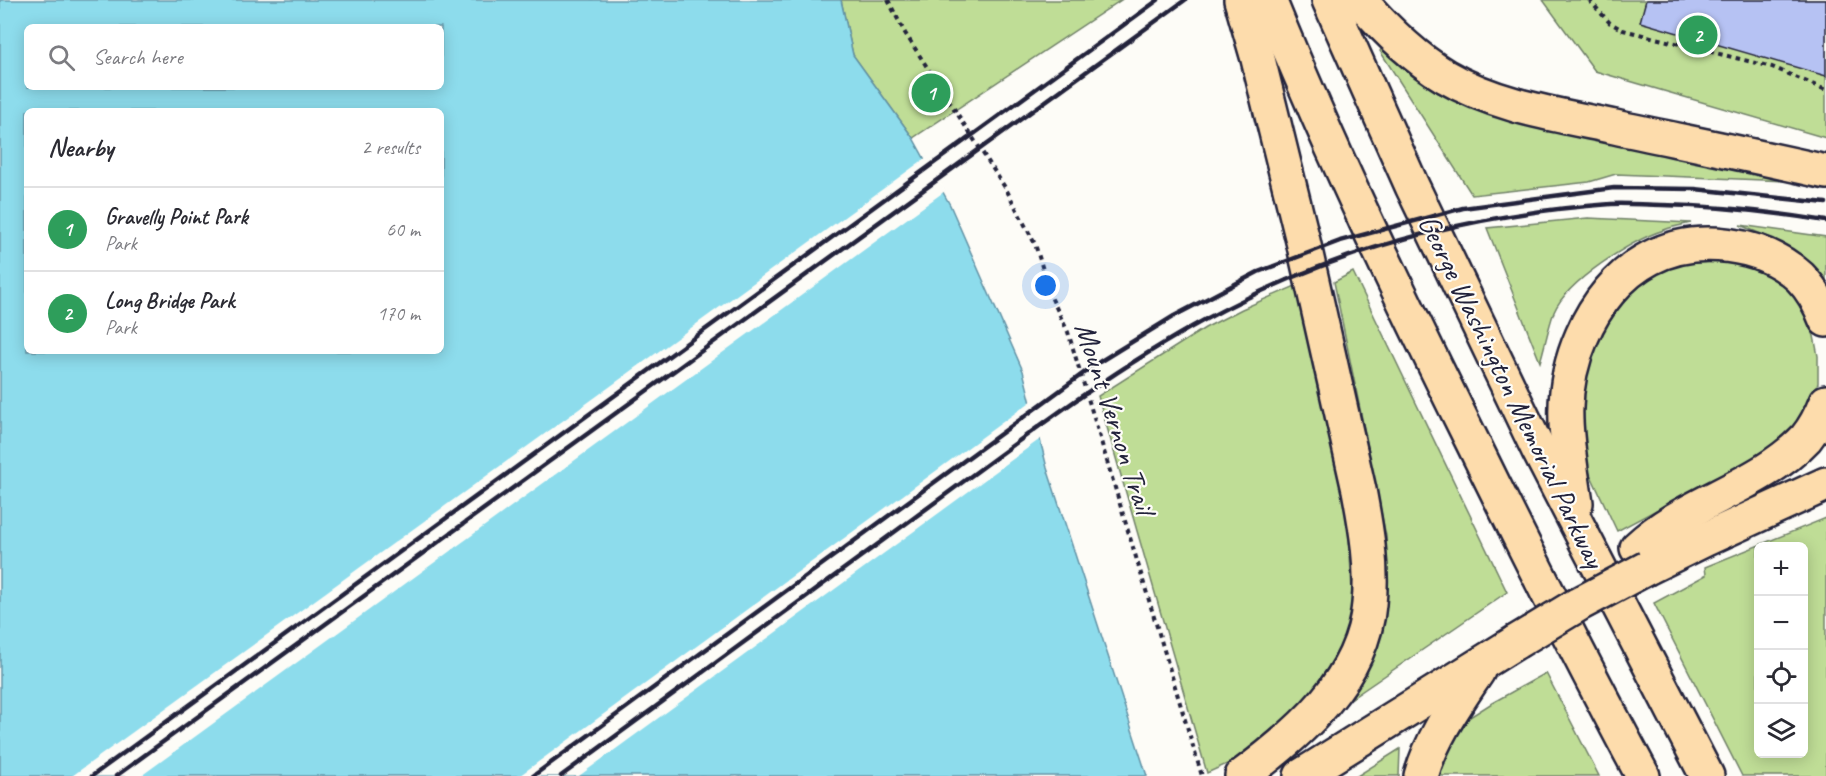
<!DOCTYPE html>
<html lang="en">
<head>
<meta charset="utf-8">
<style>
  :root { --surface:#fff; --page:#f7f7f7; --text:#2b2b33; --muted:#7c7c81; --line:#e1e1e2; --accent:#d1495b }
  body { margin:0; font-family:Caveat,sans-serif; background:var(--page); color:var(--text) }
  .controls { position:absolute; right:18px; bottom:18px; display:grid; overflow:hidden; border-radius:9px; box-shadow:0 3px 15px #0003 }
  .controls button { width:54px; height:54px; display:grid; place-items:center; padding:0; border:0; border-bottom:2px solid var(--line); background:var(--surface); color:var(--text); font:30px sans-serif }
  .you { position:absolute; left:1046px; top:286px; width:21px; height:21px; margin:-15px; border:4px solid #fff; border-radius:50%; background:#1a73e8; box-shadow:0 0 0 9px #1a73e833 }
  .badge { display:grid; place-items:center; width:39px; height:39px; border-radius:50%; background:var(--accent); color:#fff; font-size:20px; font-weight:700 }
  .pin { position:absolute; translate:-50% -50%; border:3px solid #fff; box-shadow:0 2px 6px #0006 }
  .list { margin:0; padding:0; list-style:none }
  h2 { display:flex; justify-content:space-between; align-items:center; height:78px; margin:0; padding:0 24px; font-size:26px }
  h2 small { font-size:20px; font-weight:400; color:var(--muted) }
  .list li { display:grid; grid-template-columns:39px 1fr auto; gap:18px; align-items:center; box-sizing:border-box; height:84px; padding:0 24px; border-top:2px solid var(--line) }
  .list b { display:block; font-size:22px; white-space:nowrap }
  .list p { margin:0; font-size:20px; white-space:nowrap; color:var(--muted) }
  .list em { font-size:20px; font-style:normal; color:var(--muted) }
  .icon { flex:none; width:33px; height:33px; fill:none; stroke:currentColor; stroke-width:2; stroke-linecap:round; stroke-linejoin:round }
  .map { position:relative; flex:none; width:1826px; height:776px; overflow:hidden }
  .search { position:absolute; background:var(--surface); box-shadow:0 3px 15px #0003; left:24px; top:24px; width:420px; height:66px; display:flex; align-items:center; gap:15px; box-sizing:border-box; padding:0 21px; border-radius:9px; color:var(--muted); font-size:22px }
  .panel { position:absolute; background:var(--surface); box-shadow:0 3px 15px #0003; left:24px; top:108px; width:420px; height:246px; border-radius:9px }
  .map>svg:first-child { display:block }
  .green { fill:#bfdd96; stroke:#708068; stroke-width:1.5; fill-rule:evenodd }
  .water { fill:#8ddcec; stroke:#6292a5; stroke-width:1.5; fill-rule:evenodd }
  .pier { fill:#fdfcf7 }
  .building { fill:#b6c2f3; stroke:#22223b; stroke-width:1.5 }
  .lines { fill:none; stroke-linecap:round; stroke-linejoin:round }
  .highway-casing { stroke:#22223b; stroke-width:38 }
  .path { stroke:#22223b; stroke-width:4; stroke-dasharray:4.5 4.5; stroke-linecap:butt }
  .highway { stroke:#fddcac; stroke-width:33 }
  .rail { stroke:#22223b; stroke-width:4.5 }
  .highway-bridge-casing { stroke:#22223b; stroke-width:38; stroke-linecap:butt }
  .highway-bridge { stroke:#fddcac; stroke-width:33 }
  .labels { text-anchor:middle; stroke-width:4.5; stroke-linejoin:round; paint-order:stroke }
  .street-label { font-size:30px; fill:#22223b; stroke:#fdfcf7 }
</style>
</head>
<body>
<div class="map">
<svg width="1826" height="776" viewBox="0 0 1826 776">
  <rect width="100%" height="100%" fill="#fdfcf7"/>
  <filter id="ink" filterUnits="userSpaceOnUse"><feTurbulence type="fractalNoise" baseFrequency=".0167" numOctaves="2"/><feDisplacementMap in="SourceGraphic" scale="12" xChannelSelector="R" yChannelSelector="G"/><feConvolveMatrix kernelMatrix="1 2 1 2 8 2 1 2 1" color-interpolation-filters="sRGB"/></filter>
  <g filter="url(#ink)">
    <g class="green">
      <polygon points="841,0 1121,0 913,138 853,55"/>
      <polygon points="1543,0 1826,0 1826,138 1595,71"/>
      <polygon points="1386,42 1416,70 1789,181 1616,174 1589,182 1472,195 1380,51"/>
      <path d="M1588 218 1691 223C1682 225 1672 227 1664 230 1632 240 1567 281 1554 312 1548 328 1545 346 1540 362L1487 228Z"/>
      <polygon points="1740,225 1826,237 1826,287 1801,258 1768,237"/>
      <polygon points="1708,260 1738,263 1775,277 1798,296 1814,336 1818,356 1818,383 1810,405 1784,442 1617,531 1577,446 1575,416 1600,315 1644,277 1672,265"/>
      <path d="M1353 272 1507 592 1352 698C1363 671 1376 644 1382 615 1389 590 1387 562 1386 536L1334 282Z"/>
      <polygon points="1300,284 1330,440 1348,517 1352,592 1351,623 1342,655 1321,687 1249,754 1207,773 1098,396 1205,328 1242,309"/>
      <path d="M1826 518V776H1742L1654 603 1706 575 1705 567ZM1758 546H1804V754H1758Z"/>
      <polygon points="1546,673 1599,776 1435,776 1462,722 1492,703"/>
      <polygon points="1400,749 1399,776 1357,776"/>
    </g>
    <path class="water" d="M0 0H841L853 55 913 138 950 205 1023 371 1047 468 1147 776H0ZM27 27H441V87H27ZM27 111H441V351H27Z"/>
    <g class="pier">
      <polygon points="927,157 945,191 141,776 72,776"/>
      <polygon points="1033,400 1043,437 579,776 519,776"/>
    </g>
    <polygon class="building" points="1646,0 1826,0 1826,76 1640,22"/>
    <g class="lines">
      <defs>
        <g id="highway">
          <path d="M1241 0 1258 59 1303 241 1359 490C1366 527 1373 566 1369 604 1363 679 1299 734 1242 776"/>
          <path d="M1269 0C1330 150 1400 296 1472 441 1527 553 1584 666 1643 776"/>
          <polyline points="1329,0 1412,186 1539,451 1707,776"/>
          <path d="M1360 0C1385 29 1412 56 1445 76 1496 106 1558 115 1615 127 1686 142 1756 156 1826 172"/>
          <path d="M1576 503C1567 442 1556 395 1582 336 1595 305 1619 274 1650 258 1696 234 1762 242 1800 277 1812 289 1820 304 1826 320"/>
          <path d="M1637 548C1685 502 1759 488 1806 438 1815 427 1821 415 1826 402"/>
          <polyline points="1647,568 1706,539 1826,484"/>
          <polyline points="1301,776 1516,642"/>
          <path d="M1421 776C1432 737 1456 704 1478 671"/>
        </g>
      </defs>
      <use href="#highway" class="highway-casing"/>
      <g class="path">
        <polyline points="888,0 905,33 1006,189 1035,244 1052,299 1068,332 1202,776"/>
        <polyline points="1589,0 1610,23 1623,30 1772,67 1826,90"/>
      </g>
      <use href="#highway" class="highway"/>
      <g class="rail">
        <polyline points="92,776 1158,0"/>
        <polyline points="116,776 1185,0"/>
        <polyline points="533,776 1096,364 1174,316 1258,272 1340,241 1463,208 1614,188 1695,189 1826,203"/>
        <path d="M561 776C679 690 797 603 915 517 1010 448 1103 375 1206 319 1331 251 1470 214 1611 204 1628 203 1645 205 1662 205 1717 206 1772 212 1826 221"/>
      </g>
      <defs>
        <polyline id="highway-bridge" points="1516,642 1579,604 1647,568"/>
      </defs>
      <use href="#highway-bridge" class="highway-bridge-casing"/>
      <use href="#highway-bridge" class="highway-bridge"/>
    </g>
  </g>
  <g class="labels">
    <g class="street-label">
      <text transform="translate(1512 391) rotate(64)" y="10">George Washington Memorial Parkway</text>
      <text transform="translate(1115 418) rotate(72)" y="10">Mount Vernon Trail</text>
    </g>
  </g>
</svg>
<div class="controls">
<button>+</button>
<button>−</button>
<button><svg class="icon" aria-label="locate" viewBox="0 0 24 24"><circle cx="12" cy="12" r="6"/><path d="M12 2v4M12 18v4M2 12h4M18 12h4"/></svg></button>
<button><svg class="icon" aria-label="layers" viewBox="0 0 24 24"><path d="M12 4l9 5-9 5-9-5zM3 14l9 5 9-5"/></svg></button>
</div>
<div class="you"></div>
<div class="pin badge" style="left:931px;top:93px;background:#2e9e5b">1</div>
<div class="pin badge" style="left:1698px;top:35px;background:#2e9e5b">2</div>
<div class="search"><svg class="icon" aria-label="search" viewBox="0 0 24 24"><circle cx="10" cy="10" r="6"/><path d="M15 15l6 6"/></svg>Search here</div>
<section class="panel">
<h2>Nearby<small>2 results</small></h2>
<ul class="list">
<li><span class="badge" style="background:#2e9e5b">1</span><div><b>Gravelly Point Park</b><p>Park</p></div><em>60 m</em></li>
<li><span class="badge" style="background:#2e9e5b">2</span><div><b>Long Bridge Park</b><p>Park</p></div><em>170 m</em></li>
</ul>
</section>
</div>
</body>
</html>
